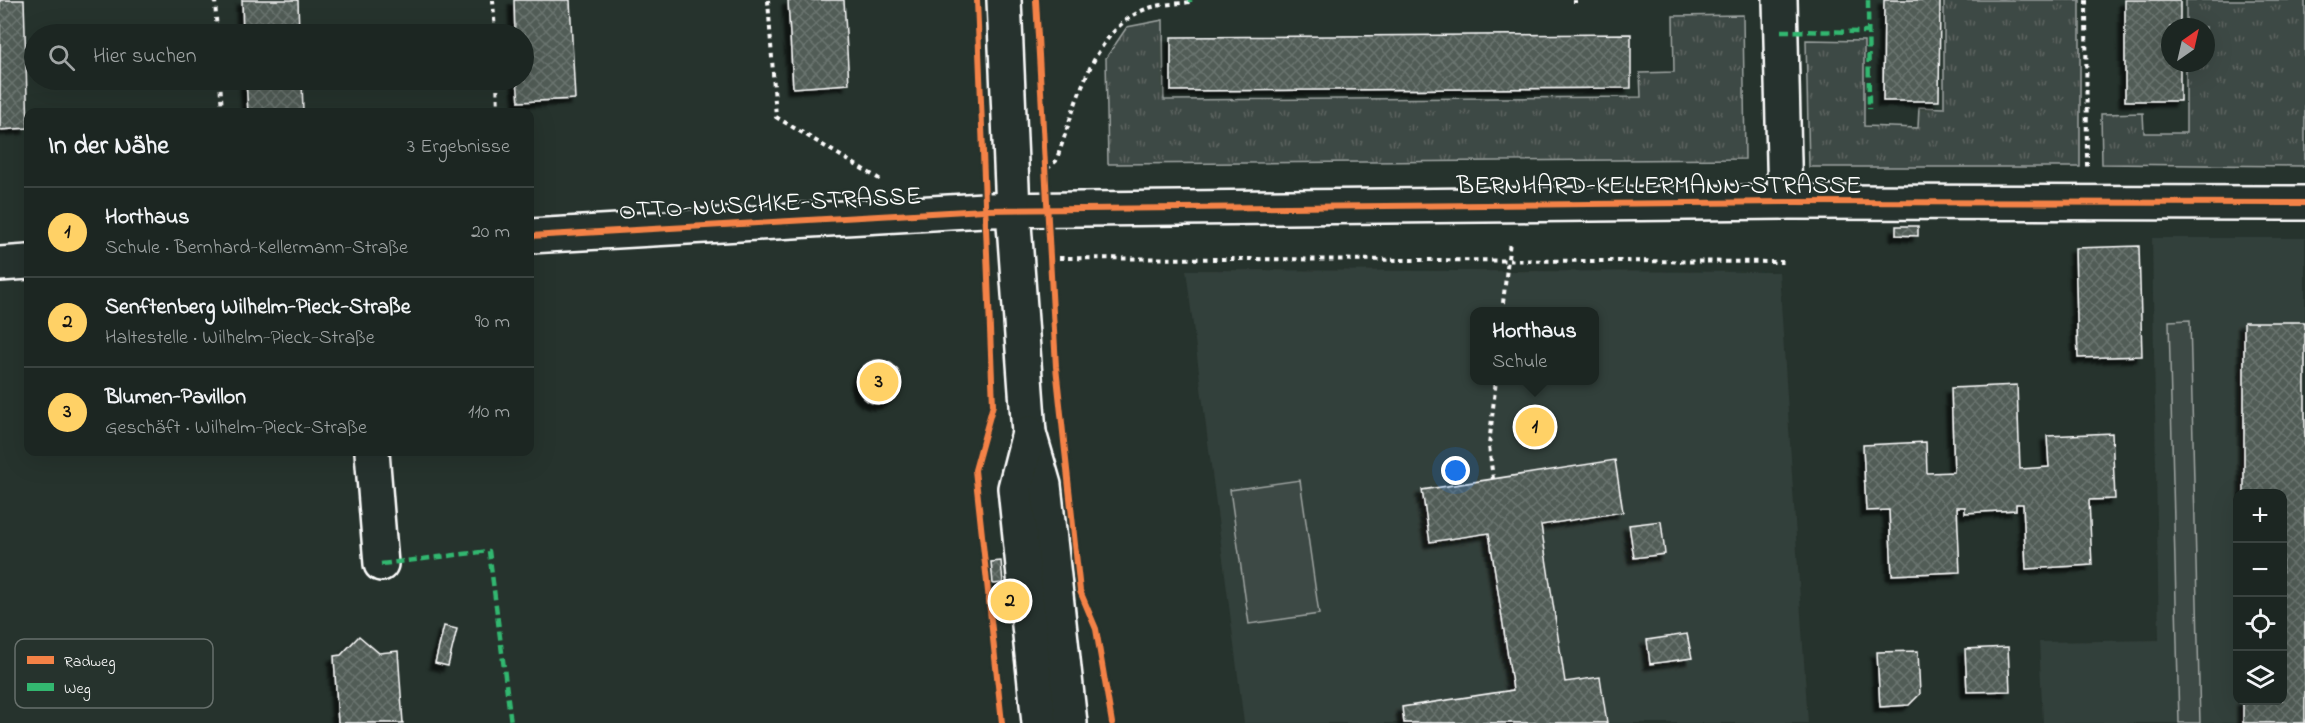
<!DOCTYPE html>
<html lang="de">
<head>
<meta charset="utf-8">
<style>
  :root { --surface:#1c2622; --page:#29322f; --text:#f1f3f6; --muted:#a0a5a5; --line:#3a4340; --accent:#ffd166 }
  body { margin:0; font-family:"Indie Flower",sans-serif; background:var(--page); color:var(--text) }
  .controls { position:absolute; right:18px; bottom:18px; display:grid; overflow:hidden; border-radius:12px; box-shadow:0 6px 24px #0002 }
  .controls button { width:54px; height:54px; display:grid; place-items:center; padding:0; border:0; border-bottom:2px solid var(--line); background:var(--surface); color:var(--text); font:30px sans-serif }
  .compass { position:absolute; left:2161px; top:18px; width:54px; height:54px; border-radius:50%; background:var(--surface); box-shadow:0 6px 24px #0002; rotate:34deg }
  .you { position:absolute; left:1456px; top:471px; width:21px; height:21px; margin:-15px; border:4px solid #fff; border-radius:50%; background:#1a73e8; box-shadow:0 0 0 9px #1a73e833 }
  .badge { display:grid; place-items:center; width:39px; height:39px; border-radius:50%; background:var(--accent); color:#111; font-size:20px; font-weight:700 }
  .pin { position:absolute; translate:-50% -50%; border:3px solid #fff; box-shadow:0 2px 6px #0006 }
  .popup { position:absolute; left:1470px; top:307px; width:129px; height:78px; box-sizing:border-box; display:grid; place-content:center; border-radius:12px; background:var(--surface); filter:drop-shadow(0 2px 4px #0005); font-size:20px; white-space:nowrap; color:var(--muted) }
  .popup b { font-size:22px; color:var(--text) }
  .popup::after { content:''; position:absolute; left:50%; top:100%; margin-left:-12px; border:12px solid transparent; border-top-color:var(--surface) }
  .list { margin:0; padding:0; list-style:none }
  h2 { display:flex; justify-content:space-between; align-items:center; height:78px; margin:0; padding:0 24px; font-size:26px }
  h2 small { font-size:20px; font-weight:400; color:var(--muted) }
  .list li { display:grid; grid-template-columns:39px 1fr auto; gap:18px; align-items:center; box-sizing:border-box; height:90px; padding:0 24px; border-top:2px solid var(--line) }
  .list b { display:block; font-size:22px; white-space:nowrap }
  .list p { margin:0; font-size:20px; white-space:nowrap; color:var(--muted) }
  .list em { font-size:20px; font-style:normal; color:var(--muted) }
  .icon { flex:none; width:33px; height:33px; fill:none; stroke:currentColor; stroke-width:2; stroke-linecap:round; stroke-linejoin:round }
  .map { position:relative; flex:none; width:2305px; height:723px; overflow:hidden }
  .search { position:absolute; background:var(--surface); box-shadow:0 6px 24px #0002; left:24px; top:24px; width:510px; height:66px; display:flex; align-items:center; gap:15px; box-sizing:border-box; padding:0 21px; border-radius:33px; color:var(--muted); font-size:22px }
  .panel { position:absolute; background:var(--surface); box-shadow:0 6px 24px #0002; left:24px; top:108px; width:510px; height:348px; border-radius:12px }
  .map>svg:first-child { display:block }
  .built { fill:#333f3a; fill-rule:evenodd }
  .grass { fill:url(#grass-tufts); stroke:#9ea4a2; stroke-width:1.5 }
  .pitch { fill:#3e4944; stroke:#9ea4a2; stroke-width:1.5 }
  .building { fill:url(#building-cross-hatch); stroke:#fff; stroke-width:1.5; filter:url(#shadow) }
  .lines { fill:none; stroke-linecap:round; stroke-linejoin:round }
  .minor-casing { stroke:#fff; stroke-width:38 }
  .major-casing { stroke:#fff; stroke-width:38 }
  .path { stroke:#fff; stroke-width:4; stroke-dasharray:4.5 4.5; stroke-linecap:butt }
  .minor { stroke:#26332d; stroke-width:33 }
  .major { stroke:#26332d; stroke-width:33 }
  .quiet { stroke:#33b770; stroke-width:4.5; stroke-dasharray:9 4.5; stroke-linecap:butt }
  .cycleway-casing { stroke:#26332d; stroke-width:10 }
  .cycleway { stroke:#f48246; stroke-width:6 }
  .labels { text-anchor:middle; stroke-width:4.5; stroke-linejoin:round; paint-order:stroke }
  .street-label { font-size:26px; fill:#fff; stroke:#26332d }
  .key { fill:#26332d; stroke:#67706c; stroke-width:1.5 }
  .key-label { font-size:16px; fill:#fff }
</style>
</head>
<body>
<div class="map">
<svg width="2305" height="723" viewBox="0 0 2305 723">
  <defs>
    <pattern id="grass-tufts" width="24" height="20" patternUnits="userSpaceOnUse" patternTransform="scale(1.5)"><rect width="24" height="20" fill="#3e4944"/><path d="M3 7l-1-3M5 7V3M7 7l1-3M15 17l-1-3M17 17v-4M19 17l1-3" fill="none" stroke="#5b6460"/></pattern>
    <pattern id="building-cross-hatch" width="8" height="8" patternUnits="userSpaceOnUse" patternTransform="scale(1.5)"><rect width="8" height="8" fill="#515c57"/><path d="M0 0l8 8M0 8l8-8" fill="none" stroke="#6b7470"/></pattern>
    <filter id="shadow"><feDropShadow dx="-5.5" dy="5.5" stdDeviation="1.5" flood-color="#0009"/></filter>
  </defs>
  <rect width="100%" height="100%" fill="#26332d"/>
  <filter id="ink" filterUnits="userSpaceOnUse"><feTurbulence type="fractalNoise" baseFrequency=".0167" numOctaves="2"/><feDisplacementMap in="SourceGraphic" scale="12" xChannelSelector="R" yChannelSelector="G"/><feConvolveMatrix kernelMatrix="1 2 1 2 8 2 1 2 1" color-interpolation-filters="sRGB"/></filter>
  <g filter="url(#ink)">
    <g class="built">
      <path d="M2152 238H2305V723H2043L2039 642 2159 640ZM2238 494H2282V700H2238Z"/>
      <path d="M1186 270 1779 272 1808 723H1244ZM1475 312H1595V380H1475Z"/>
    </g>
    <g class="grass">
      <polygon points="1944,0 2080,0 2080,167 1809,167 1806,40 1864,41 1864,126 1918,128 1919,107 1944,108"/>
      <polygon points="2186,0 2305,0 2305,166 2102,164 2101,114 2143,113 2144,133 2186,133 2186,63 2206,63 2206,27 2186,27"/>
      <polygon points="1743,15 1745,159 1108,164 1106,58 1127,27 1163,20 1164,100 1641,97 1640,73 1674,72 1673,16"/>
    </g>
    <g class="pitch">
      <polygon points="2190,320 2200,723 2179,723 2169,321"/>
      <polygon points="1300,480 1319,614 1249,624 1230,490"/>
    </g>
    <g class="building">
      <polygon points="0,0 24,0 28,128 0,130"/>
      <polygon points="242,0 298,0 299,34 243,34"/>
      <polygon points="514,0 570,0 575,99 519,102 517,80 524,80 524,34 515,34"/>
      <polygon points="788,0 844,0 849,84 793,88"/>
      <polygon points="1884,0 1940,0 1939,101 1883,101"/>
      <polygon points="2125,0 2180,0 2180,27 2170,27 2170,63 2180,63 2180,101 2125,101"/>
      <polygon points="1631,34 1631,88 1171,91 1171,37"/>
      <polygon points="246,80 302,80 303,112 248,112"/>
      <polygon points="1896,226 1918,226 1918,236 1896,235"/>
      <polygon points="2139,246 2142,356 2078,358 2075,248"/>
      <polygon points="2244,322 2305,322 2305,723 2243,723 2243,700 2282,700 2282,494 2244,494"/>
      <circle cx="879" cy="382" r="22"/>
      <polygon points="2017,385 2020,469 2049,467 2047,436 2112,433 2115,499 2089,500 2092,565 2026,569 2023,504 2016,504 2016,510 1965,513 1965,507 1957,507 1960,572 1892,575 1889,510 1866,511 1863,445 1926,442 1927,473 1954,472 1951,388"/>
      <polygon points="1615,460 1623,512 1541,525 1565,682 1600,677 1607,723 1404,723 1402,707 1513,690 1489,533 1430,542 1422,490"/>
      <polygon points="1661,521 1665,554 1634,558 1629,525"/>
      <polygon points="1001,561 1003,583 993,584 991,562"/>
      <polygon points="444,626 457,629 448,666 435,663"/>
      <polygon points="1687,634 1692,658 1650,664 1647,640"/>
      <polygon points="359,636 379,653 398,651 403,723 338,723 334,656 341,655"/>
      <polygon points="2008,647 2010,691 1967,692 1965,649"/>
      <polygon points="1918,651 1920,694 1909,705 1880,707 1877,652"/>
    </g>
    <g class="lines">
      <defs>
        <g id="minor">
          <polyline points="1780,0 1785,202"/>
          <polyline points="530,236 984,210 1785,202 2305,203"/>
          <polyline points="0,264 28,262"/>
          <polyline points="372,452 381,564"/>
        </g>
        <g id="major">
          <polyline points="1004,0 1013,210 1029,433 1044,485 1070,723"/>
          <polyline points="1029,433 1015,488 1039,723"/>
        </g>
      </defs>
      <use href="#minor" class="minor-casing"/>
      <use href="#major" class="major-casing"/>
      <g class="path">
        <polyline points="215,0 217,34"/>
        <polyline points="493,0 495,34"/>
        <polyline points="768,0 776,117 881,180"/>
        <polyline points="1575,0 1575,3"/>
        <polyline points="2086,0 2087,167"/>
        <polyline points="220,80 222,112"/>
        <polyline points="497,80 498,112"/>
        <path d="M1047 169 1056 161C1075 110 1091 27 1149 8 1161 4 1177 4 1190 2"/>
        <polyline points="1050,258 1788,262"/>
        <polyline points="1502,312 1510,241"/>
        <polyline points="1493,479 1489,446 1496,380"/>
      </g>
      <use href="#minor" class="minor"/>
      <use href="#major" class="major"/>
      <g class="quiet">
        <polyline points="1190,0 1190,2"/>
        <polyline points="1868,0 1869,109"/>
        <polyline points="1781,31 1868,32"/>
        <polyline points="381,564 489,551 511,723"/>
      </g>
      <defs>
        <g id="cycleway">
          <polyline points="977,0 993,405 975,470 1002,723"/>
          <polyline points="1036,0 1056,367 1080,591 1096,629 1112,723"/>
          <polyline points="530,236 984,210 1785,202 2305,203"/>
        </g>
      </defs>
      <use href="#cycleway" class="cycleway-casing"/>
      <use href="#cycleway" class="cycleway"/>
    </g>
  </g>
  <g class="labels">
    <g class="street-label">
      <text x="1659" y="193">BERNHARD-KELLERMANN-STRASSE</text>
      <text transform="translate(770 202) rotate(-3)" y="9">OTTO-NUSCHKE-STRASSE</text>
    </g>
  </g>
  <rect x="15" y="639" width="198" height="69" rx="9" class="key"/>
  <rect x="27" y="656" width="27" height="8" fill="#f48246"/>
  <rect x="27" y="683" width="27" height="8" fill="#33b770"/>
  <g class="key-label">
    <text x="64" y="666">Radweg</text>
    <text x="64" y="693">Weg</text>
  </g>
</svg>
<div class="controls">
<button>+</button>
<button>−</button>
<button><svg class="icon" aria-label="locate" viewBox="0 0 24 24"><circle cx="12" cy="12" r="6"/><path d="M12 2v4M12 18v4M2 12h4M18 12h4"/></svg></button>
<button><svg class="icon" aria-label="layers" viewBox="0 0 24 24"><path d="M12 4l9 5-9 5-9-5zM3 14l9 5 9-5"/></svg></button>
</div>
<svg class="compass" viewBox="-18 -18 36 36"><path d="M0-13l5 13h-10z" fill="#e53935"/><path d="M0 13l5-13h-10z" fill="#a0a5a5"/></svg>
<div class="you"></div>
<div class="pin badge" style="left:1535px;top:427px">1</div>
<div class="popup"><b>Horthaus</b>Schule</div>
<div class="pin badge" style="left:1010px;top:601px">2</div>
<div class="pin badge" style="left:879px;top:382px">3</div>
<div class="search"><svg class="icon" aria-label="search" viewBox="0 0 24 24"><circle cx="10" cy="10" r="6"/><path d="M15 15l6 6"/></svg>Hier suchen</div>
<section class="panel">
<h2>In der Nähe<small>3 Ergebnisse</small></h2>
<ul class="list">
<li><span class="badge">1</span><div><b>Horthaus</b><p>Schule · Bernhard-Kellermann-Straße</p></div><em>20 m</em></li>
<li><span class="badge">2</span><div><b>Senftenberg Wilhelm-Pieck-Straße</b><p>Haltestelle · Wilhelm-Pieck-Straße</p></div><em>90 m</em></li>
<li><span class="badge">3</span><div><b>Blumen-Pavillon</b><p>Geschäft · Wilhelm-Pieck-Straße</p></div><em>110 m</em></li>
</ul>
</section>
</div>
</body>
</html>
